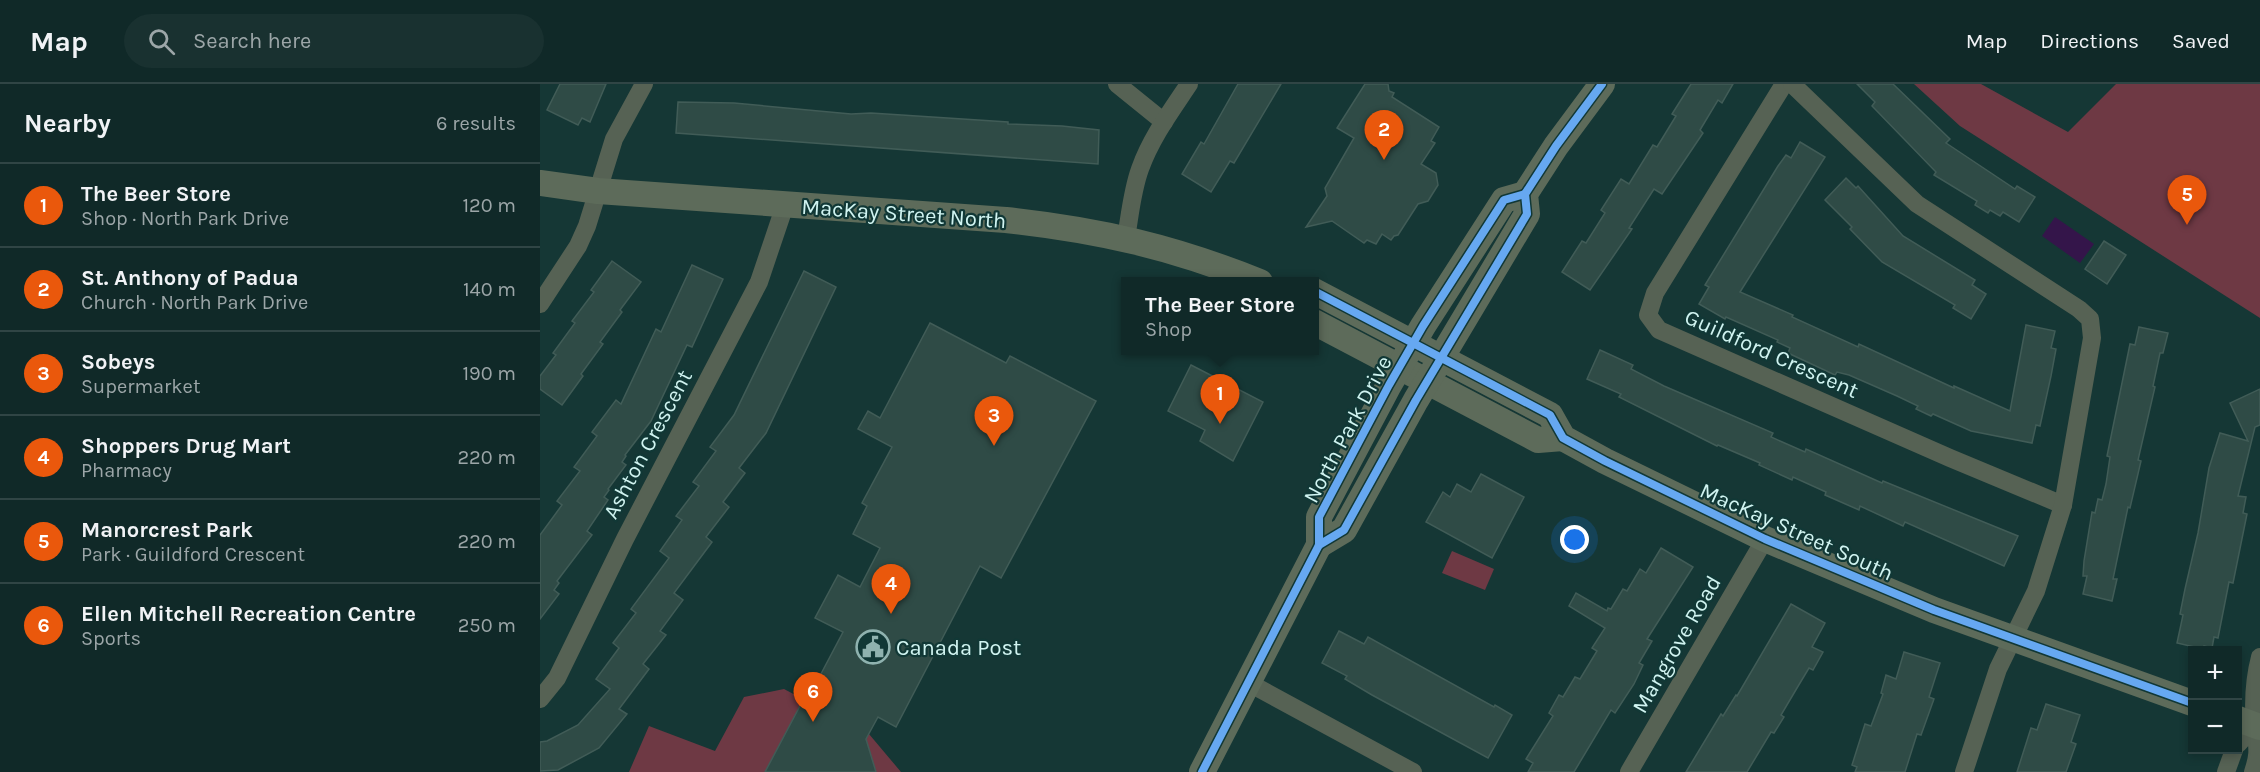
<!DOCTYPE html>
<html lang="en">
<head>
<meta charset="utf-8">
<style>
  :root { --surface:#102928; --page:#193130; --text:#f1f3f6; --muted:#9ca6a8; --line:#304545; --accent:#ea580c }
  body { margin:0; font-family:Karla,sans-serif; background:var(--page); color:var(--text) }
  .controls { position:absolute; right:18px; bottom:18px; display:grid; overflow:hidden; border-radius:0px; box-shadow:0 3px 9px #0003 }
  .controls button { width:54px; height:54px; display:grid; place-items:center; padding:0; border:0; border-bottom:2px solid var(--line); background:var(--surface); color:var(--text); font:30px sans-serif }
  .you { position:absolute; left:1035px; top:456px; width:21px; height:21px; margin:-15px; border:4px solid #fff; border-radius:50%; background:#1a73e8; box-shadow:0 0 0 9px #1a73e833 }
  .badge { display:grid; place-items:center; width:39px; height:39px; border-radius:50%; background:var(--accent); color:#fff; font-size:20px; font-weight:700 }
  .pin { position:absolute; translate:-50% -50px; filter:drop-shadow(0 2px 3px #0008) }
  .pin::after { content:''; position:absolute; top:32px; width:21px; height:18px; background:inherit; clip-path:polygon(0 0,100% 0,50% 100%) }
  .popup { position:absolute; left:581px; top:193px; width:198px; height:78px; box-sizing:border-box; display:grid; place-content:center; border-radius:0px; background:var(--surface); filter:drop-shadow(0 2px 4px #0005); font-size:20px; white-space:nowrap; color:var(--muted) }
  .popup b { font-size:22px; color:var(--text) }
  .popup::after { content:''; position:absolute; left:50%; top:100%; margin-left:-12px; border:12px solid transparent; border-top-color:var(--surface) }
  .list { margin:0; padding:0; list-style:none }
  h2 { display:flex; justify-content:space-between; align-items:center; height:78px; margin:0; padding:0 24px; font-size:26px }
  h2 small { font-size:20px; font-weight:400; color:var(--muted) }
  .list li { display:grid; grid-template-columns:39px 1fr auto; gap:18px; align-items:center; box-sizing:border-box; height:84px; padding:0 24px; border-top:2px solid var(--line) }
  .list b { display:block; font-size:22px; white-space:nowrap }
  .list p { margin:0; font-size:20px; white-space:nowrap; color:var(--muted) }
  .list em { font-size:20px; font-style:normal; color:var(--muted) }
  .icon { flex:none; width:33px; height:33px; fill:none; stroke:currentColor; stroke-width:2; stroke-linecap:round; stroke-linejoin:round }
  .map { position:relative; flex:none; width:1720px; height:688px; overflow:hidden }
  header { display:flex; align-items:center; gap:36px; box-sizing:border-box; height:84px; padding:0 30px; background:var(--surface); border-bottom:2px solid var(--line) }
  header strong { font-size:28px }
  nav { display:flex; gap:33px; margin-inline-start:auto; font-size:21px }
  .search { width:420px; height:54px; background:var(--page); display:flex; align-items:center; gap:15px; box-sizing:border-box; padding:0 21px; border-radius:33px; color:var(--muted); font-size:22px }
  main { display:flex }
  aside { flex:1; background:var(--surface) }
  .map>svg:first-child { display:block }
  .green { fill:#6e3944 }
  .water { fill:#34154a }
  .building { fill:#2f4b46; stroke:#415c57; stroke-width:1.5 }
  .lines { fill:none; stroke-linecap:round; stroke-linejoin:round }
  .street { stroke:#566254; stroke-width:18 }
  .secondary { stroke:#5d6b5a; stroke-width:26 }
  .cycleway-casing { stroke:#113836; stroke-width:11 }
  .cycleway { stroke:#66a8f1; stroke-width:8 }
  .labels { text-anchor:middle; stroke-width:4.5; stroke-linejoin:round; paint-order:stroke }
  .street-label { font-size:22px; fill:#d1f4f1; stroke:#113836 }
  .poi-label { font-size:22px; fill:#d1f4f1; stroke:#113836; text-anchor:start }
</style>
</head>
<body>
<header>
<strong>Map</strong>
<div class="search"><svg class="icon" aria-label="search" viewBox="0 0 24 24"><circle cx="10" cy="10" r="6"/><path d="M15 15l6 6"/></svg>Search here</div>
<nav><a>Map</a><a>Directions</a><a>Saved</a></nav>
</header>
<main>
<aside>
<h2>Nearby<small>6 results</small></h2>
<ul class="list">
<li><span class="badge">1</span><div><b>The Beer Store</b><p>Shop · North Park Drive</p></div><em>120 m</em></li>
<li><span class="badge">2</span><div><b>St. Anthony of Padua</b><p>Church · North Park Drive</p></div><em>140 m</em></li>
<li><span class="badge">3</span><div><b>Sobeys</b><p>Supermarket</p></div><em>190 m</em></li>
<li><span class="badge">4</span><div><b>Shoppers Drug Mart</b><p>Pharmacy</p></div><em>220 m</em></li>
<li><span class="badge">5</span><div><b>Manorcrest Park</b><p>Park · Guildford Crescent</p></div><em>220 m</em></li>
<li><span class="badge">6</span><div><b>Ellen Mitchell Recreation Centre</b><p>Sports</p></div><em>250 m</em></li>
</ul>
</aside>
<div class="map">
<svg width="1720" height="688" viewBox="0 0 1720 688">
  <rect width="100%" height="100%" fill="#153735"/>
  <g class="green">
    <polygon points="1374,0 1441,0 1528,48 1576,0 1720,0 1720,234 1420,42"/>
    <polygon points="912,467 954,485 945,506 902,489"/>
    <polygon points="244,605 329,650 361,688 89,688 109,642 175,667 204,613"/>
  </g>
  <polygon class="water" points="1515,133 1554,160 1540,179 1502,152"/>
  <g class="building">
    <polygon points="20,0 66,0 50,38 42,34 38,41 7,26"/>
    <polygon points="698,0 741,0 694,79 690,77 671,108 642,90 661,58 664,60"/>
    <polygon points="825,0 848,0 849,7 854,9 852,13 899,43 891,57 895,59 881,80 896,89 898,101 888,117 878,120 858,151 854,152 851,156 842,150 836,160 827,156 824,159 792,137 766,143 787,112 785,104 814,54 797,44"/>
    <polygon points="1151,0 1193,0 1182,19 1178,16 1160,46 1163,49 1122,110 1114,105 1089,144 1092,145 1050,206 1022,188 1042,157 1046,159 1065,129 1061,126 1081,95 1089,100 1113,61 1117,63 1136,32 1132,30"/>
    <polygon points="1317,0 1353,0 1410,55 1406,59 1475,105 1477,102 1495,113 1479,138 1463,128 1460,132 1450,126 1448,129 1435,121 1437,117 1394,91 1396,88 1332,22 1335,18"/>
    <polygon points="138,18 194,19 311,30 331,29 468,38 468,40 522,42 559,46 558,80 136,49"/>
    <polygon points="1260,58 1285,73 1200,208 1253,231 1252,233 1318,263 1319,260 1414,304 1414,302 1470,327 1486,241 1515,247 1511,264 1516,265 1511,292 1500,342 1496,341 1492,359 1431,347 1393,330 1391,332 1376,325 1378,322 1357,312 1309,291 1297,288 1295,291 1248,269 1250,264 1237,258 1238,256 1186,233 1185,235 1159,220 1169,203 1165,201 1238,82 1246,71 1251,74"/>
    <polygon points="1306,94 1316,104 1318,102 1363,152 1435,196 1432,201 1446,210 1431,235 1413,224 1415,221 1342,178 1310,145 1312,143 1285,116"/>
    <polygon points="1564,157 1586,171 1567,200 1545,185"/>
    <polygon points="72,177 101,198 80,226 82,228 60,258 63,260 41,290 43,292 22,321 0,305 0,292 16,271 13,269 35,239 32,237 54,208 51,206"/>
    <polygon points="152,181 183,195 152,263 147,261 111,337 85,371 86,372 82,378 86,381 68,405 69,406 64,413 68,416 47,447 52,451 17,497 19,499 14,506 19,510 0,535 0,451 22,421 17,417 40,387 34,383 57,352 52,348 76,316 81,320 116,245 121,248"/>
    <polygon points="264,187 296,203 226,349 199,384 205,389 183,418 189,423 166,453 172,458 134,509 143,516 120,547 126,551 103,580 109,585 79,625 87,630 59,664 18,686 0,687 0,658 7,657 38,641 70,605 56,595 79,564 73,559 96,529 91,525 129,474 120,467 142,436 136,432 159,402 153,398 176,367 170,363 194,331"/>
    <polygon points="390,239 466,279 470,272 556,317 461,494 440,482 356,643 338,633 326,655 336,688 225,688 261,620 264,622 303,548 275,534 298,491 320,503 340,464 313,450 327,422 322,419 352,363 318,345 328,327 340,334"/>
    <polygon points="1599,243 1628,249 1623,269 1620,269 1613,302 1615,303 1598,376 1601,377 1590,424 1588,423 1573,495 1577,495 1572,517 1543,510 1547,492 1543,492 1544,477 1552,428 1555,429 1558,415 1562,416 1566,400 1570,373 1567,372 1590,260 1595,261"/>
    <polygon points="1060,266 1093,281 1091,285 1124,302 1233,349 1231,353 1265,368 1266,365 1342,399 1343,397 1478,452 1464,482 1365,438 1363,442 1320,422 1319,426 1285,411 1286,408 1253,393 1252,396 1219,381 1220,379 1178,361 1177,362 1079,313 1081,310 1047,295"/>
    <polygon points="651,281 723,318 693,377 660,357 665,346 628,327"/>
    <polygon points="1720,305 1720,341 1715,343 1698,412 1706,413 1703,429 1707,430 1693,499 1689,498 1678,554 1674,553 1672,564 1664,562 1663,565 1637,559 1643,531 1640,530 1645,505 1658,449 1669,384 1680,349 1708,357 1690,319"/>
    <polygon points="941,390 984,413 952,474 886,438 903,408 910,413 917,400 931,408"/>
    <polygon points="1121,464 1153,483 1107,555 1112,557 1099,579 1103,581 1094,600 1075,629 1071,626 1034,688 988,688 993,679 986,675 1013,632 1009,629 1019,611 1023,613 1035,593 1040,595 1057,567 1052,564 1065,544 1029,522 1036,509 1067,527 1068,524 1071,525 1083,505 1087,507 1100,485 1106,489"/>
    <polygon points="1251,520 1285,539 1272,563 1283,568 1273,586 1269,584 1257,604 1241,631 1244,633 1234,649 1231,648 1207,688 1146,688 1181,630 1183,632 1196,611 1197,612"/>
    <polygon points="799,547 824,560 828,553 954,623 955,621 972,631 948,674 832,611 805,595 807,592 782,579"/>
    <polygon points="1364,568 1400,579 1389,613 1394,615 1381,651 1377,650 1365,688 1315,688 1317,683 1312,681 1325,640 1331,642 1343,610 1341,609 1346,591 1356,595"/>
    <polygon points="1506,620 1540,631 1531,658 1536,660 1526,688 1477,688 1491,644 1497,646"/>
  </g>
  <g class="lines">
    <g class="street">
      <polyline points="577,0 624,38"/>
      <polyline points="1244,0 1115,209 1108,231 1119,246 1410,374 1523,421"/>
      <polyline points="1252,0 1377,120 1539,225 1550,235 1552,254 1523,421 1496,507 1458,585 1424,688"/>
      <path d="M586 154C590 131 592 107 600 85 611 54 631 27 649 0"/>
      <polyline points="0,220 38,162 47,142 74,55 104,0"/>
      <polyline points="709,599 873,688"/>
      <polyline points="0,615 17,594 85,455 219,198 245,121"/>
      <polyline points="1698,660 1715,641"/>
      <polyline points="1089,688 1225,455"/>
      <polyline points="1686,688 1694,666"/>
      <path d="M1713 688C1720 667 1717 664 1715 642 1713 619 1714 596 1720 573"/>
    </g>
    <g class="secondary">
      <path d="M0 99 58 107 466 136C559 146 633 163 720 198"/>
      <polyline points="774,207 1010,331 1023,354 1065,377 1225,455 1394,526 1652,619"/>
      <polyline points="774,238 998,356 1023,354"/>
      <polyline points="779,461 804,446 876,316 987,130 985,110 1016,62 1062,0"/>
      <polyline points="1698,635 1720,643"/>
      <polyline points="662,688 779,461 779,433 849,301 883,242 964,116 985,110"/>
    </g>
    <defs>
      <g id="cycleway">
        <polyline points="774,207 1010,331 1023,354 1065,377 1225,455 1394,526 1652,619"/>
        <polyline points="779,461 804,446 876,316 987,130 985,110 1016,62 1062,0"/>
        <polyline points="662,688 779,461 779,433 849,301 883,242 964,116 985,110"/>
      </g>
    </defs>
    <use href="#cycleway" class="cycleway-casing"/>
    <use href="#cycleway" class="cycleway"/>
  </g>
  <defs>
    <symbol id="civic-ring" viewBox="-11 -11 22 22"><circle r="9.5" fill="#113836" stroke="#8fb2af" stroke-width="1.5"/><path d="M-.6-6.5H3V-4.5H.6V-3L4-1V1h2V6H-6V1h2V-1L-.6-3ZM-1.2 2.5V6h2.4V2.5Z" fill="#8fb2af"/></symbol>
  </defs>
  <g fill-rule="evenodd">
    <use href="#civic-ring" x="314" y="544" width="38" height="38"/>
  </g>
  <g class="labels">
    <g class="street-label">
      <text transform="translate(364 129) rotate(4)" y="8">MacKay Street North</text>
      <text transform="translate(1232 269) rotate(24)" y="8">Guildford Crescent</text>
      <text transform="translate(807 345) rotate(-62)" y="8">North Park Drive</text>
      <text transform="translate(107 360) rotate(-62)" y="8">Ashton Crescent</text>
      <text transform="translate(1257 447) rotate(24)" y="8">MacKay Street South</text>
      <text transform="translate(1136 560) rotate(-60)" y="8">Mangrove Road</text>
    </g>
    <g class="poi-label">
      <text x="356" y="571">Canada Post</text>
    </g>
  </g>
</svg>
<div class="controls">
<button>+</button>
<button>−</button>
</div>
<div class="you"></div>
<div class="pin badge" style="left:680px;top:340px">1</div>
<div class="popup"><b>The Beer Store</b>Shop</div>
<div class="pin badge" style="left:844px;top:76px">2</div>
<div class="pin badge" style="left:454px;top:362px">3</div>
<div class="pin badge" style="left:351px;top:530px">4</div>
<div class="pin badge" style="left:1647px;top:141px">5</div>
<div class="pin badge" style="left:273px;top:638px">6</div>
</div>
</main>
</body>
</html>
